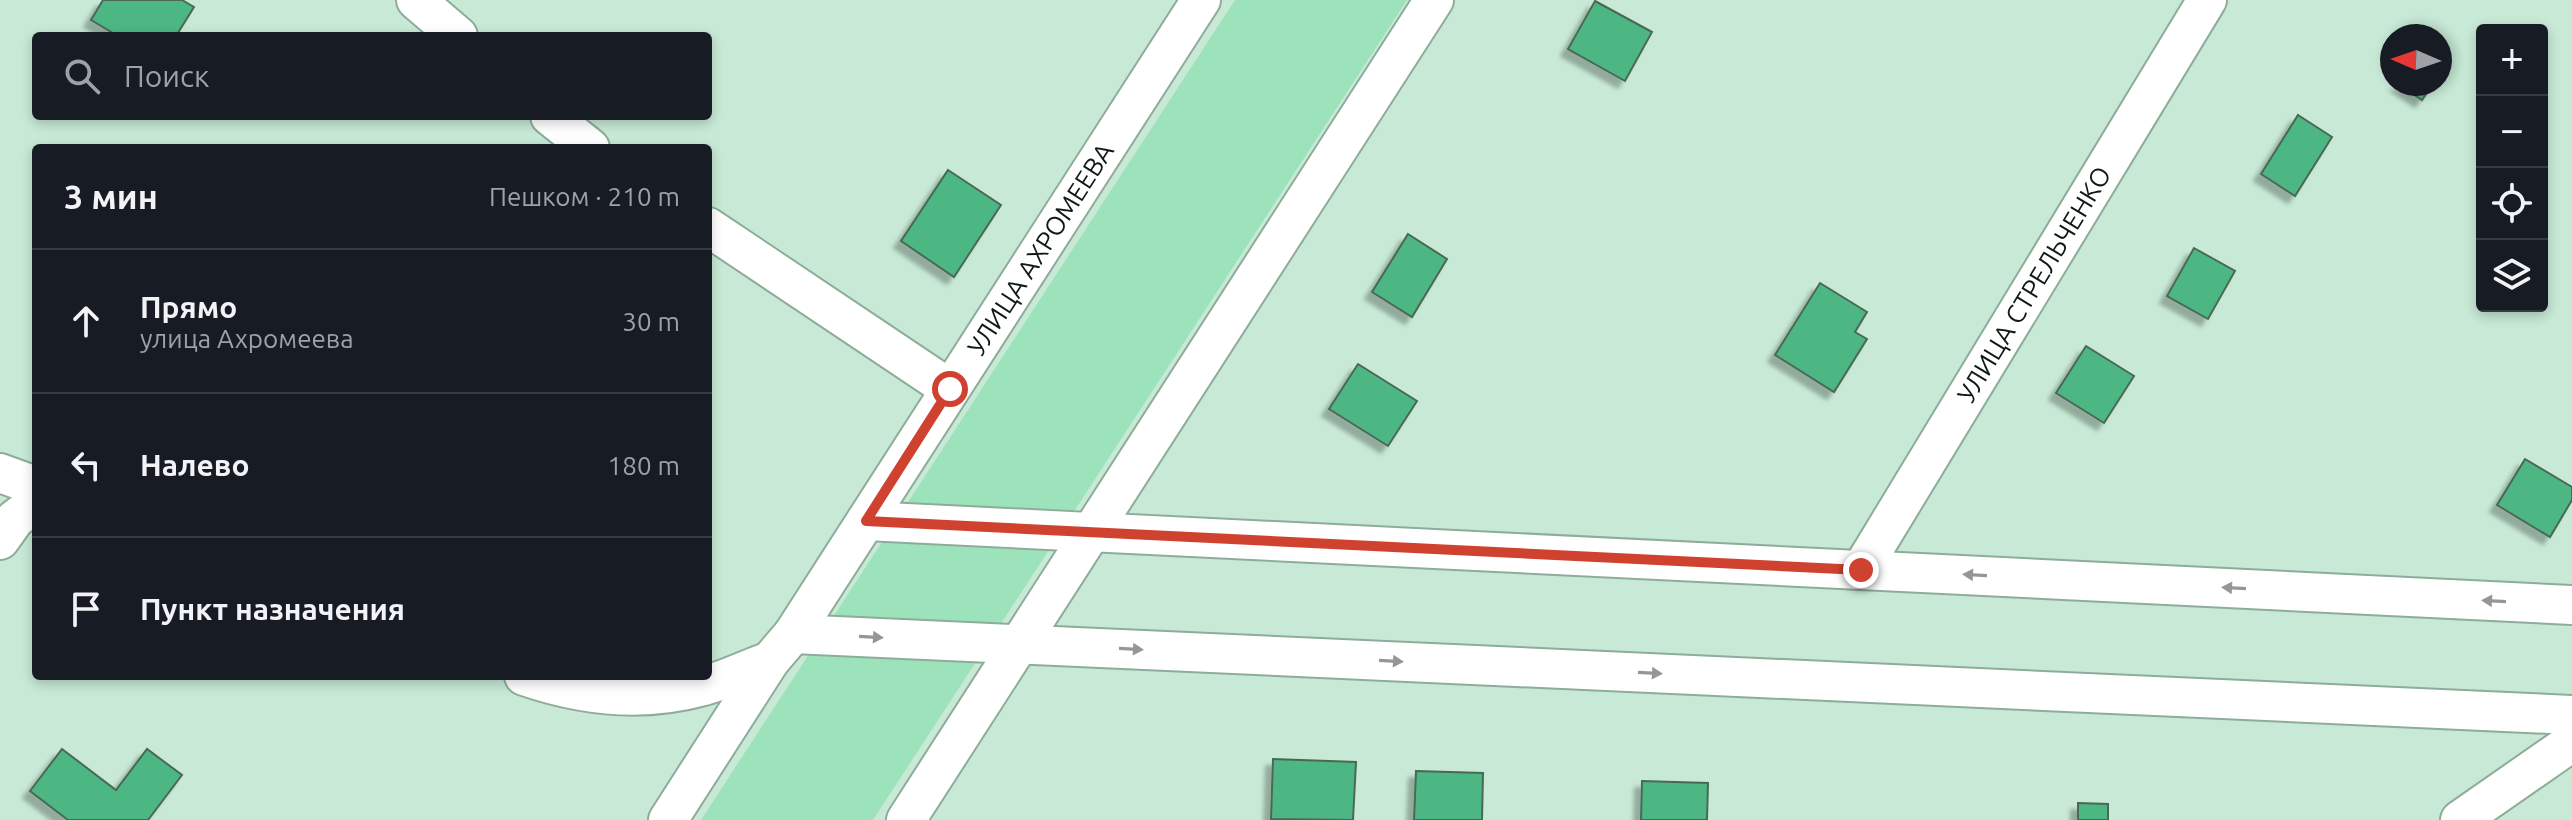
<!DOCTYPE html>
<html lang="ru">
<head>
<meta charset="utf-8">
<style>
  :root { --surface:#171b24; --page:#20242c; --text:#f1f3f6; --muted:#9ea1a6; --line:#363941 }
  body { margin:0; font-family:Ubuntu,sans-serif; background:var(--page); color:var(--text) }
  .controls { position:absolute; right:24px; top:24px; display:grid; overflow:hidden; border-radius:8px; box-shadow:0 4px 12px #0003 }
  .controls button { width:72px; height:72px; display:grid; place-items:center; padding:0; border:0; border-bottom:2px solid var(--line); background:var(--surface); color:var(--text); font:40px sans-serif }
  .compass { position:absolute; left:2380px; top:24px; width:72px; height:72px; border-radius:50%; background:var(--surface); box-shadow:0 4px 12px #0003; rotate:272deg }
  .stop { position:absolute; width:24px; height:24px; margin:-18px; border:6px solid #cf4230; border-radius:50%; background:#fff }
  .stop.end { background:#cf4230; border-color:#fff; box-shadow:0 2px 8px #0008 }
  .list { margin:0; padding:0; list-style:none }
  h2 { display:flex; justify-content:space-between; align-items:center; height:104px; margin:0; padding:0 32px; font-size:34px }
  h2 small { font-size:26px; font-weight:400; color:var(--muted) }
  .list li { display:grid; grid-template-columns:52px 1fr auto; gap:24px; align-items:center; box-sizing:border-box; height:144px; padding:0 32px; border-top:2px solid var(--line) }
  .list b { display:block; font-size:30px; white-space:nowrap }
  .list p { margin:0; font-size:26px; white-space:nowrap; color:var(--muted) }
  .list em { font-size:26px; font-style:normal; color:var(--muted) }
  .icon { flex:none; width:44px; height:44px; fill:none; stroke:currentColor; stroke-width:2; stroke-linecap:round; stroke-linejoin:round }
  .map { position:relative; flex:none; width:2572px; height:820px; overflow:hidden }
  .search { position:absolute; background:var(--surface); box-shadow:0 4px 12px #0003; left:32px; top:32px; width:680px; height:88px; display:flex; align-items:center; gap:20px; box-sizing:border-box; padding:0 28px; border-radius:8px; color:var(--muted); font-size:30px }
  .panel { position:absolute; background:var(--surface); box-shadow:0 4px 12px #0003; left:32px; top:144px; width:680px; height:536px; border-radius:8px }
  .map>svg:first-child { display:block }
  .green { fill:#9ce2bb }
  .building { fill:#4db783; stroke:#4a6857; stroke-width:2; filter:url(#shadow) }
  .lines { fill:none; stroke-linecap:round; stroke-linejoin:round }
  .minor-casing { stroke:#8dad9a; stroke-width:42 }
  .minor { stroke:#fff; stroke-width:38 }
  .oneway { fill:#939895 }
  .route { stroke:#cf4230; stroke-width:10 }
  .labels { text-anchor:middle; stroke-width:6; stroke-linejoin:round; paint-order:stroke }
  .street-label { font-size:26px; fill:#0e1a13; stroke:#fff }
</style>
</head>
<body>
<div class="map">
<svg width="2572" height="820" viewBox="0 0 2572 820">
  <defs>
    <filter id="shadow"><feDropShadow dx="-7" dy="7" stdDeviation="2" flood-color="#0004"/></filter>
  </defs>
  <rect width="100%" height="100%" fill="#c7e9d5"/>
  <polygon class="green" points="1235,0 1407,0 873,820 701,820"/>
  <g class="building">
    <polygon points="103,0 182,0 194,7 176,36 118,36 91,20"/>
    <polygon points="1595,1 1652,32 1625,81 1568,49"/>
    <polygon points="2398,84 2433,84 2422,100"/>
    <polygon points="2298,115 2332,137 2295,196 2261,174"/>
    <polygon points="948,170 1001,205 954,277 901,241"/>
    <polygon points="1408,234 1447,259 1412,317 1372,292"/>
    <polygon points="2194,248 2235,271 2208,319 2167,296"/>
    <polygon points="1820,283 1867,312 1855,332 1867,339 1834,392 1775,355"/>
    <polygon points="2086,346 2134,376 2104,423 2056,393"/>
    <polygon points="1358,364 1417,401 1388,446 1329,409"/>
    <polygon points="2525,459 2572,487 2572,500 2550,537 2497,505"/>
    <polygon points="62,749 116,790 147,749 182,775 148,820 68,820 30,791"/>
    <polygon points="1273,759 1356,762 1353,820 1271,819"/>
    <polygon points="1416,771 1483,773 1482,820 1414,820"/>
    <polygon points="1642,781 1708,783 1707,820 1641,820"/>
    <polygon points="2078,803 2108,804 2108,820 2078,820"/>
  </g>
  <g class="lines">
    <defs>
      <g id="minor">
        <polyline points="416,0 458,36"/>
        <polyline points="550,116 590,148"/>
        <polyline points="708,227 950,389"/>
        <polyline points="0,473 36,486"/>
        <polyline points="866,521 2572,605"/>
        <polyline points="0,540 15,519 36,503"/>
        <path id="s1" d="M1861 570 2207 0"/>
        <polyline points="793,634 2572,715"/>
        <path d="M524 676C582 696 641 703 700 687 724 681 747 669 770 661"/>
        <path id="s2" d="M668 820 770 661 793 634 1201 0"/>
        <polyline points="906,820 1434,0"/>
        <polyline points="2460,820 2572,742"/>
      </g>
    </defs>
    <use href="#minor" class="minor-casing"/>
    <use href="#minor" class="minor"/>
  </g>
  <defs><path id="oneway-solid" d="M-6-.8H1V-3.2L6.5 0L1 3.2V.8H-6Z" transform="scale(2)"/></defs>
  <g class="oneway">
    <use href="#oneway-solid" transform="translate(1975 575) rotate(-177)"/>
    <use href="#oneway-solid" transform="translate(2234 588) rotate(-177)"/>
    <use href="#oneway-solid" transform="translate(2494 601) rotate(-177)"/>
    <use href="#oneway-solid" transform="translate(871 637) rotate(3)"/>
    <use href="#oneway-solid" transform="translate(1131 649) rotate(3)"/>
    <use href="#oneway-solid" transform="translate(1391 661) rotate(3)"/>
    <use href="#oneway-solid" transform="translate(1650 673) rotate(3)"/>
  </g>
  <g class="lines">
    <polyline class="route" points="950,389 866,521 1861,570"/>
  </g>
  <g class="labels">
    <g class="street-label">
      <text dy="9" stroke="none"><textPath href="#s2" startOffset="682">УЛИЦА АХРОМЕЕВА</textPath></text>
      <text dy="9" stroke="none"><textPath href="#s1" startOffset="334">УЛИЦА СТРЕЛЬЧЕНКО</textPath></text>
    </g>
  </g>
</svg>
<div class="controls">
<button>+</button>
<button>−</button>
<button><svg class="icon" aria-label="locate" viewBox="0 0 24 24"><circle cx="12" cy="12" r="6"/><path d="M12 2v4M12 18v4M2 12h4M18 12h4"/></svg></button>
<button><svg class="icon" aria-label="layers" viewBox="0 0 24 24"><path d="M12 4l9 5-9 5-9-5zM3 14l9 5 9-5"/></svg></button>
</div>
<svg class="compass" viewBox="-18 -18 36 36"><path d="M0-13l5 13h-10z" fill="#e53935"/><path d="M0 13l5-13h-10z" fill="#9ea1a6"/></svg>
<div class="stop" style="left:950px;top:389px"></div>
<div class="stop end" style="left:1861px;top:570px"></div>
<div class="search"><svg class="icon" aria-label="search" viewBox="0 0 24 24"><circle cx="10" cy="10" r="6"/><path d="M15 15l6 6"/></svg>Поиск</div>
<section class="panel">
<h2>3 мин<small>Пешком · 210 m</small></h2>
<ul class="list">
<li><svg class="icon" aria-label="ahead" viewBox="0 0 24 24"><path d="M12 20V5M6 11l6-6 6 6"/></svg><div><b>Прямо</b><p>улица Ахромеева</p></div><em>30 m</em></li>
<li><svg class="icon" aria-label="left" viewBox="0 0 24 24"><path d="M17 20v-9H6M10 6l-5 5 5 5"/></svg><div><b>Налево</b></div><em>180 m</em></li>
<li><svg class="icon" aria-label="arrive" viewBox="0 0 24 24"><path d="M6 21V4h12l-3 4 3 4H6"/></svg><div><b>Пункт назначения</b></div></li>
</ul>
</section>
</div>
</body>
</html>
